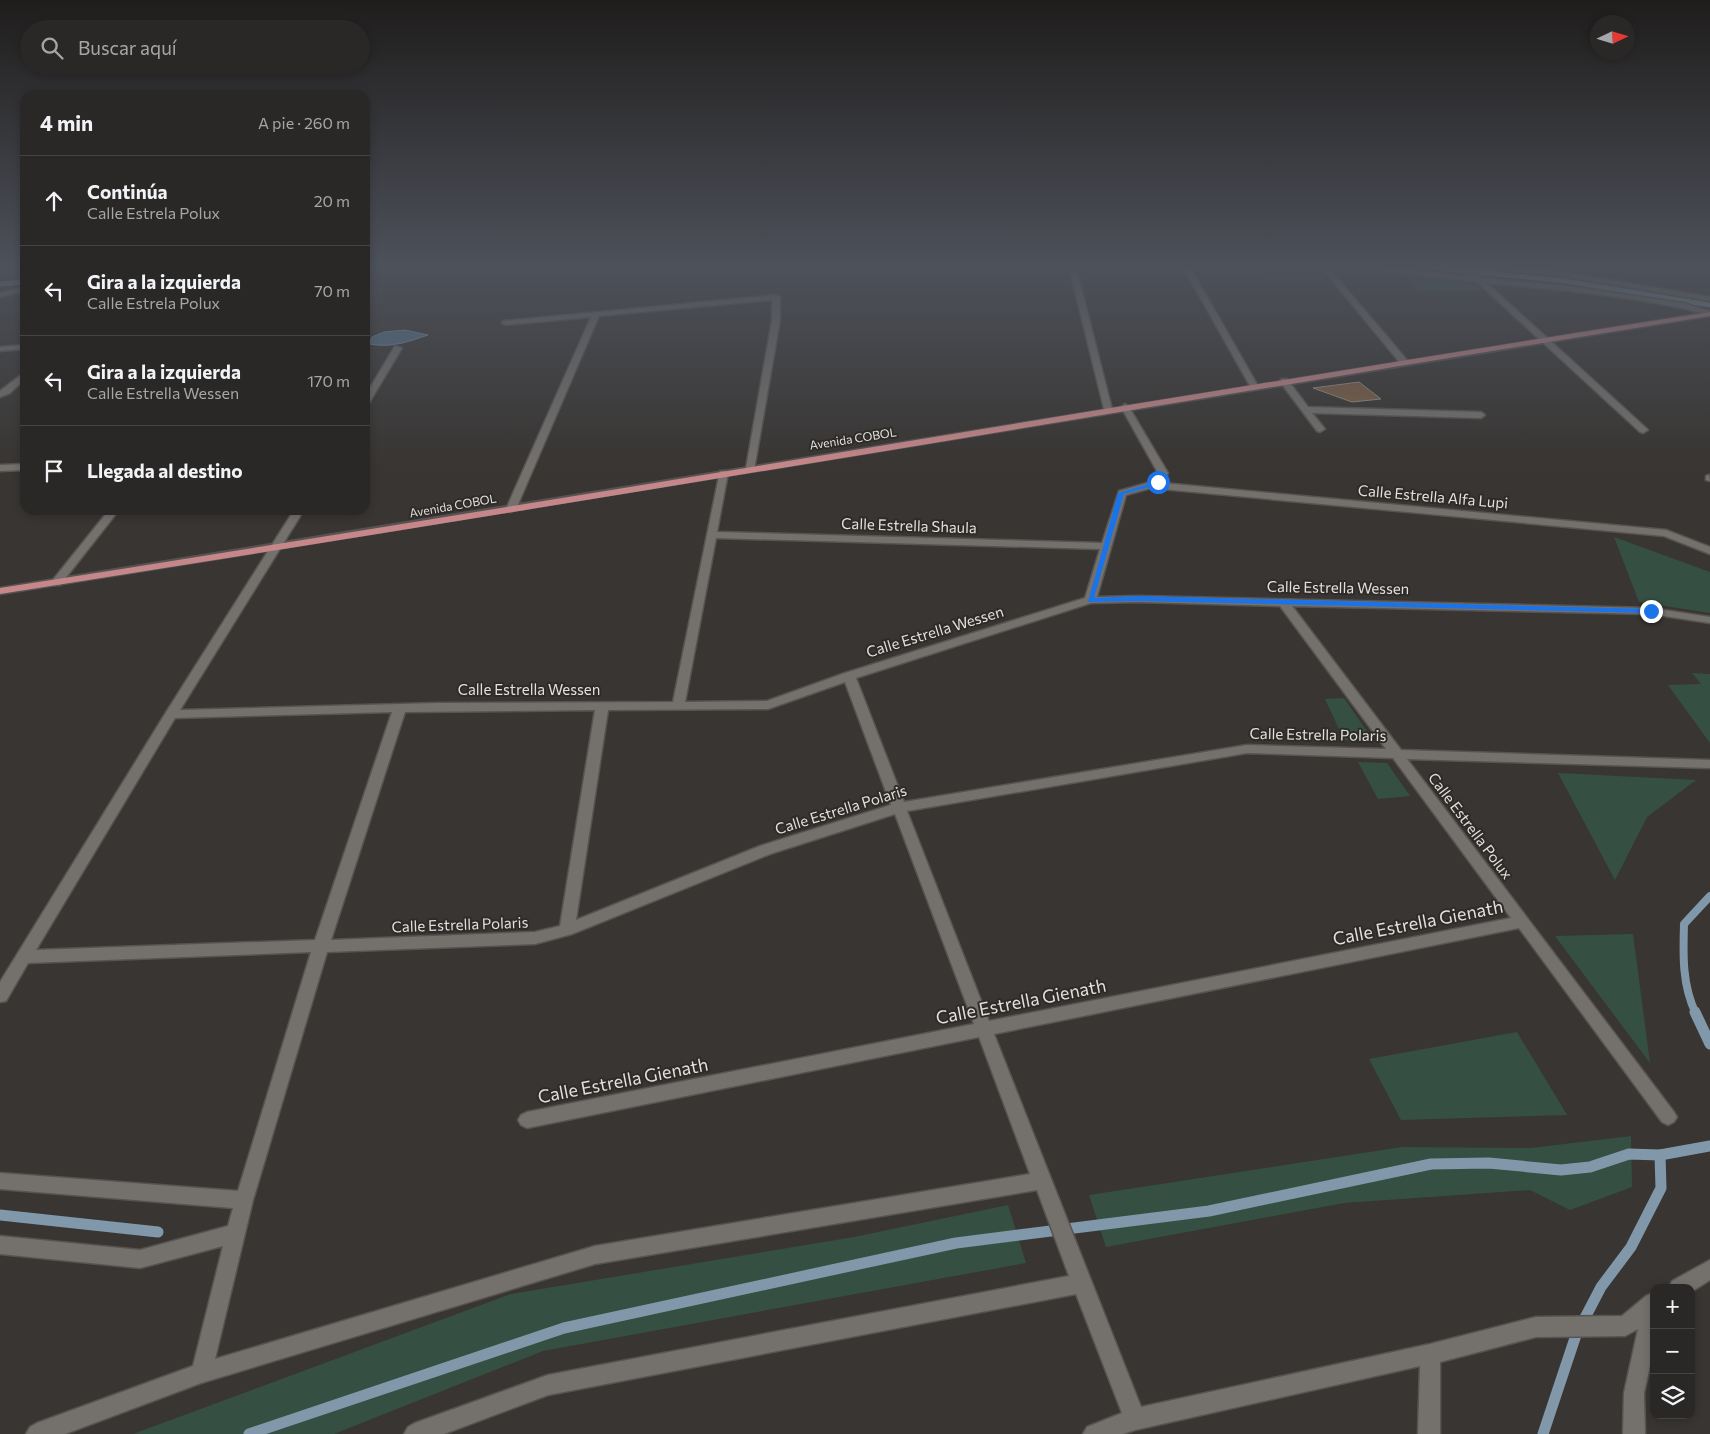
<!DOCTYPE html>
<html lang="es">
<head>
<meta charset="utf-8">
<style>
  :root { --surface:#2a2826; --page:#363432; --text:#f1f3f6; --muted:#a5a6a7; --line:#464443 }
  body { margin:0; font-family:Commissioner,sans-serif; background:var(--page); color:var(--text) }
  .controls { position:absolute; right:15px; bottom:15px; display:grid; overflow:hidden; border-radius:10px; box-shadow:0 2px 8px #0003 }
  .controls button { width:45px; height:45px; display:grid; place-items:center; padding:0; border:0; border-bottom:1px solid var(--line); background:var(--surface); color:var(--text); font:25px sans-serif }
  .compass { position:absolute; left:1590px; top:15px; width:45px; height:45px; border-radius:50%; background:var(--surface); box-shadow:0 2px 8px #0003; rotate:86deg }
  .stop { position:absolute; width:15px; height:15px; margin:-11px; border:4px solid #1a73e8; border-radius:50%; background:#fff }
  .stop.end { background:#1a73e8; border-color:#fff; box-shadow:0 1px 5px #0008 }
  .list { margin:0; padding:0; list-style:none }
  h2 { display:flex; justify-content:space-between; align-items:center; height:65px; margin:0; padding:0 20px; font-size:21px }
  h2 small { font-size:16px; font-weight:400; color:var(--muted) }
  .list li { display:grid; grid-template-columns:32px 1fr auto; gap:15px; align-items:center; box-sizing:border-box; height:90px; padding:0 20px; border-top:1px solid var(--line) }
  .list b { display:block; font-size:19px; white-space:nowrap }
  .list p { margin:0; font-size:16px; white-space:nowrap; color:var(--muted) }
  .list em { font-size:16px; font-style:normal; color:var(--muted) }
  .icon { flex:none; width:28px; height:28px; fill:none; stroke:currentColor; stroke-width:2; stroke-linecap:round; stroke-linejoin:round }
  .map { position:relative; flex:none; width:1710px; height:1434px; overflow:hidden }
  .search { position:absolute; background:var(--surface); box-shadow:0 2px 8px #0003; left:20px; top:20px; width:350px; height:55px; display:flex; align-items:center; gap:12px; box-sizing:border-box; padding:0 18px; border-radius:28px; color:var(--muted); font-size:19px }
  .panel { position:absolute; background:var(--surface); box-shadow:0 2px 8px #0003; left:20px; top:90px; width:350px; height:425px; border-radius:15px }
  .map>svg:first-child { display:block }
  .green { fill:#355043 }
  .water { fill:#577993; stroke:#8198aa }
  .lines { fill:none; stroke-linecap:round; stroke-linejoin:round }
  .stream-far2 { stroke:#8198aa; stroke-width:5 }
  .stream-far1 { stroke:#8198aa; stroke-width:8 }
  .stream { stroke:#8198aa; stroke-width:11 }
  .building { fill:#7b5d42; stroke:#928e8b }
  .minor-casing { stroke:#565351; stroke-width:3 }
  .major-casing { stroke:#565351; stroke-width:3 }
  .minor { fill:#74716d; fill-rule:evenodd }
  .major { fill:#c5878a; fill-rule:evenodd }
  .route { fill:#1a73e8 }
  .labels { text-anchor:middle; stroke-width:4; stroke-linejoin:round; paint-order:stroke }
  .far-street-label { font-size:12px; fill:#e2e0de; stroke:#2e2b28 }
  .street-label { font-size:15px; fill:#e2e0de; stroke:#2e2b28 }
  .near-street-label { font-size:18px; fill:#e2e0de; stroke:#2e2b28 }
</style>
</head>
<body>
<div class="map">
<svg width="1710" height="1434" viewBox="0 0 1710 1434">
  <rect width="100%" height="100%" fill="#383532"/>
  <g class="green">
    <polygon points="1254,267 1316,267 1327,280 1263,281"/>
    <polygon points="1404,275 1475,284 1482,290 1419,291"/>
    <polygon points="1614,537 1710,572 1710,613 1639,602"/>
    <polygon points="1692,673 1710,674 1710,743 1668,685 1701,684"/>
    <polygon points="1344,698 1375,743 1344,740 1325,699"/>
    <polygon points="1358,762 1387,763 1410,796 1378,799"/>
    <polygon points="1558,773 1696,780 1647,817 1615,880"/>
    <polygon points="1633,934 1650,1063 1555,936"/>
    <polygon points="1517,1032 1567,1115 1401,1120 1369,1059"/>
    <polygon points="1631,1136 1632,1187 1570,1210 1530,1190 1344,1203 1106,1247 1089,1195 1402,1147 1531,1148"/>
    <polygon points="1008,1205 1026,1263 543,1351 334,1434 133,1434 511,1294 854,1237"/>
  </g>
  <path class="water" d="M405 330 428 335C407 342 392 348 369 344L372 337 384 332Z"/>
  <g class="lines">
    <g class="stream-far2">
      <polyline points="1428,267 1565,281 1710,305"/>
      <polyline points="0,284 25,282"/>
    </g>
    <path class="stream-far1" d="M1696 1014C1682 985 1683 955 1684 924L1710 896"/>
    <g class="stream">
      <polyline points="1695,1012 1710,1044"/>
      <polyline points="0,1215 158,1232"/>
      <polyline points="249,1434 564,1328 956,1243 1209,1211 1431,1164 1489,1163 1561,1170 1590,1167 1629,1154 1660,1155"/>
      <polyline points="1543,1434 1576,1335 1601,1287 1631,1247 1661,1188 1660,1155 1710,1146"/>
    </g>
  </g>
  <polygon class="building" points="1359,382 1381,399 1352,402 1313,388"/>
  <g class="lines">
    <defs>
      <g id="minor">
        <polygon points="1069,267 1076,267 1112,409 1111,411 1104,409"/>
        <polygon points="1183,267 1190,267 1258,386 1257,388 1250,386"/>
        <polygon points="1321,267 1328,267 1407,360 1407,364 1401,364"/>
        <path d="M1362 267H1382L1472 277 1461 267H1469L1481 278 1576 287 1683 303 1710 311V315C1637 296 1562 290 1487 283L1646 428 1648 430 1643 433 1640 432 1477 282 1366 269Z"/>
        <polygon points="1480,267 1551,270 1710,297 1710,301 1551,274 1484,269"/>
        <polygon points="25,287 25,291 0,297 0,293"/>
        <polygon points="776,295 780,297 780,320 754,470 748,470 746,468 772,320 772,300 599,316 516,509 511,512 507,511 506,509 591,317 506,325 502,323 503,321"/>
        <polygon points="25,345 25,349 0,351 0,347"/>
        <polygon points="395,346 402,348 369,403 365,406 365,396"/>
        <polygon points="25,372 25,379 10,393 0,397 0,391"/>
        <polygon points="1281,379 1287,379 1308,407 1481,412 1485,415 1481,418 1312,413 1325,429 1320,432 1317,431 1281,383"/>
        <path d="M1125 404 1129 407 1168 473 1163 483 1666 530 1710 547V554L1664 536 1151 488 1126 495 1097 597 1139 596 1651 608 1710 617V623L1651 614 1292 606 1401 750 1710 760V768L1407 759 1674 1112 1677 1117 1674 1122 1668 1125 1662 1122 1519 928 994 1034 1141 1407 1430 1344 1536 1317 1622 1316 1646 1296 1653 1293 1654 1347 1644 1393 1645 1434H1623L1624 1393 1638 1329 1625 1336 1536 1337 1440 1362V1434H1418L1420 1366 1135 1430 1123 1434H1083L1087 1427 1122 1413 1076 1294 548 1395 444 1434H404L408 1427 415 1423 548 1375 1069 1276 1037 1190 595 1264 201 1383 65 1434H26L30 1427 37 1423 193 1366 223 1246 140 1268 0 1254V1236L140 1250 228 1226 233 1208 0 1189V1173L238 1191 311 952 28 963 6 1001 0 1002V982L165 714 294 510H304L180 710 437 703 673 702 720 471H726L728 473 717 532 1102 543 1119 491 1154 481 1158 473 1121 407ZM716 538 1100 549 1085 598 845 673 767 701 685 702ZM1139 602 1280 606 1386 749 1247 745 904 802 856 678 1091 603ZM845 682 891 805 760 846 576 920 608 710 768 709ZM595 710 560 926 535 932 331 940 405 712ZM392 712 315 940 36 950 175 718ZM1247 753 1393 758 1511 918 989 1021 907 811ZM895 814 974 1024 527 1112 521 1115 518 1120 521 1125 527 1128 979 1037 1030 1174 595 1246 215 1359 253 1200 327 952 535 944 572 934 770 854Z"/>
        <polygon points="25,464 25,470 0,471 0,465"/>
        <polygon points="1709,475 1710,481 1706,480 1706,476"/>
        <polygon points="109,510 119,510 60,585 52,585 51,583 52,581"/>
        <polygon points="1710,1260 1710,1280 1691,1292 1691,1288 1669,1288 1672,1281"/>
      </g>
      <path id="major" d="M1710 312V316C1140 407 571 505 0 594V588C570 499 1140 401 1710 312Z"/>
    </defs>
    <use href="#minor" class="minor-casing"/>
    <use href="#major" class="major-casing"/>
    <use href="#minor" class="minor"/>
    <use href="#major" class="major"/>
  </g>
  <linearGradient id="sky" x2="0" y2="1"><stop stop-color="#1f1d1c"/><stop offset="0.57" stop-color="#4d515a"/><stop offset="1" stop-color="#4d515a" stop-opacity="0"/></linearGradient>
  <rect width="1710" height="467" fill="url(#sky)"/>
  <polygon class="route" points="1158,481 1160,481 1160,484 1124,494 1094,598 1139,596 1651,609 1655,611 1651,613 1139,601 1088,602 1118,493"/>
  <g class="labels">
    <g class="far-street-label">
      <text transform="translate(853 439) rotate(-9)" y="4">Avenida COBOL</text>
      <text transform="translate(453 506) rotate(-10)" y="4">Avenida COBOL</text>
    </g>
    <g class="street-label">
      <text transform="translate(1433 497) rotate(5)" y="5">Calle Estrella Alfa Lupi</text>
      <text transform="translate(909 526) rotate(2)" y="5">Calle Estrella Shaula</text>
      <text transform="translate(1338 588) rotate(1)" y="5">Calle Estrella Wessen</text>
      <text transform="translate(935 632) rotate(-17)" y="5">Calle Estrella Wessen</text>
      <text x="529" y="695">Calle Estrella Wessen</text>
      <text transform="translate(1318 735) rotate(1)" y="5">Calle Estrella Polaris</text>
      <text transform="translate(841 810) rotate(-17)" y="5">Calle Estrella Polaris</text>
      <text transform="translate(1470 826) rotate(53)" y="5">Calle Estrella Polux</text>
      <text transform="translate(460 925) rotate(-2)" y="5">Calle Estrella Polaris</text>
    </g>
    <g class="near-street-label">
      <text transform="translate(1418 923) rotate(-11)" y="6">Calle Estrella Gienath</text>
      <text transform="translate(1021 1002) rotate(-11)" y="6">Calle Estrella Gienath</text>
      <text transform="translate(623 1081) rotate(-11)" y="6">Calle Estrella Gienath</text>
    </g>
  </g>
</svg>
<div class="controls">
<button>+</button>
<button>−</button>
<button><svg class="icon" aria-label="layers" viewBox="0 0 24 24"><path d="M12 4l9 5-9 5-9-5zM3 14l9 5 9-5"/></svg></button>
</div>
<svg class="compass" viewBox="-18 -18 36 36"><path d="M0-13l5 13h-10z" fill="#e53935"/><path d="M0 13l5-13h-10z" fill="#a5a6a7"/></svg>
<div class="stop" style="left:1158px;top:482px"></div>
<div class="stop end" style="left:1651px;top:611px"></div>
<div class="search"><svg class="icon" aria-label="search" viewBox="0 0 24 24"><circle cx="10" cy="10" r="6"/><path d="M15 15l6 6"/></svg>Buscar aquí</div>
<section class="panel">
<h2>4 min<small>A pie · 260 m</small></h2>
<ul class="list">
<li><svg class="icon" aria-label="ahead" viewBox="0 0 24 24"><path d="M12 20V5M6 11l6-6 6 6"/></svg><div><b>Continúa</b><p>Calle Estrela Polux</p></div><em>20 m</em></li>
<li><svg class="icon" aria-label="left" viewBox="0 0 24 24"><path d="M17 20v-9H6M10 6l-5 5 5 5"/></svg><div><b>Gira a la izquierda</b><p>Calle Estrela Polux</p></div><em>70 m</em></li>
<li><svg class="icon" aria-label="left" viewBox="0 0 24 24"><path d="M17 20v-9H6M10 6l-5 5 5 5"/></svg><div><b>Gira a la izquierda</b><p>Calle Estrella Wessen</p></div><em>170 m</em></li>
<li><svg class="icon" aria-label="arrive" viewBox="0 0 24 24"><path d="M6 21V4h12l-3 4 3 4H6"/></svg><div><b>Llegada al destino</b></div></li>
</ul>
</section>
</div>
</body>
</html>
